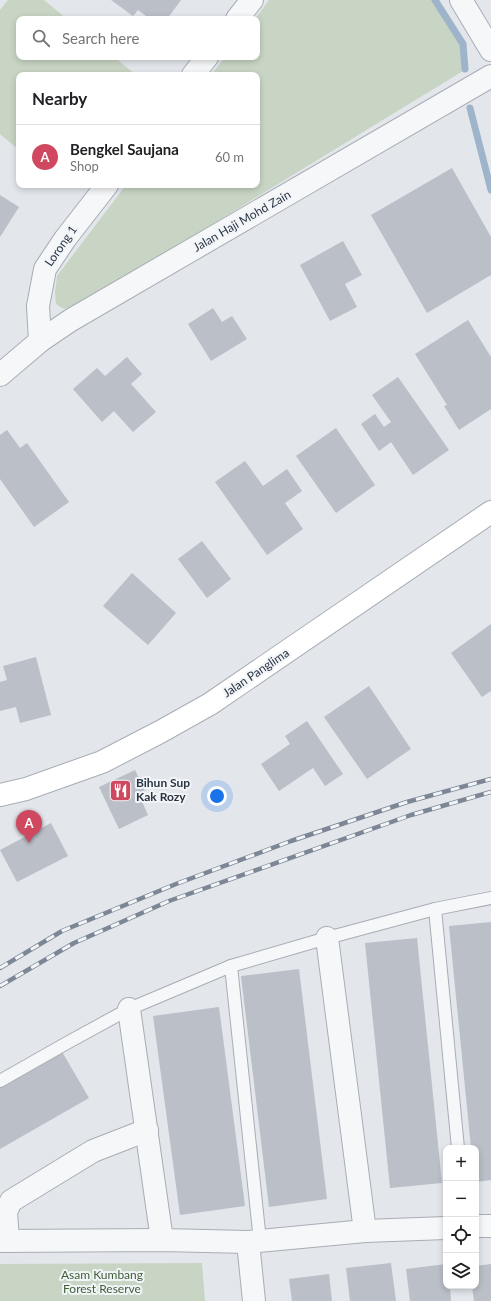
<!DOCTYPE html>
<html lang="en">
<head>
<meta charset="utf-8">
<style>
  :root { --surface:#fff; --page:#f6f6f6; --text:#202124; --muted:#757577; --line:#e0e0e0; --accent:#cf485f }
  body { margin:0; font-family:Lato,sans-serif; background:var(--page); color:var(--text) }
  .controls { position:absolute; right:12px; bottom:12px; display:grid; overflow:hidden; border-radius:8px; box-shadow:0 2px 6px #0003 }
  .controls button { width:36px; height:36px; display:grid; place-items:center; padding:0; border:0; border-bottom:1px solid var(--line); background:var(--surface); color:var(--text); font:20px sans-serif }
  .you { position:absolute; left:217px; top:796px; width:14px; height:14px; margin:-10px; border:3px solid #fff; border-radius:50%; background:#1a73e8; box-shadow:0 0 0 6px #1a73e833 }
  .badge { display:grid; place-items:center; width:26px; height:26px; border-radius:50%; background:var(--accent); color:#fff; font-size:13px; font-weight:700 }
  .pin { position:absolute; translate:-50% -33px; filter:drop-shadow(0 1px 2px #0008) }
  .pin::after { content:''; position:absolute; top:21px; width:14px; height:12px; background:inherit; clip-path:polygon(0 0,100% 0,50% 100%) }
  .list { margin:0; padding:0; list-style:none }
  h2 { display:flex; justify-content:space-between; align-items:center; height:52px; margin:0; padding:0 16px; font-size:17px }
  h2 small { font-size:13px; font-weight:400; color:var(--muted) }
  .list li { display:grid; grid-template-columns:26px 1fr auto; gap:12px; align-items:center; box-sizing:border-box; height:64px; padding:0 16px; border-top:1px solid var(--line) }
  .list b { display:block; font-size:15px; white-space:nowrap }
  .list p { margin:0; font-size:13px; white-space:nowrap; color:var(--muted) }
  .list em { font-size:13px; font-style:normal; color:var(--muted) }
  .icon { flex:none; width:22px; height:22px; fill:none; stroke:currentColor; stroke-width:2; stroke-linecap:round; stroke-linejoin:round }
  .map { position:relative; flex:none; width:491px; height:1301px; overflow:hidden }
  .search { position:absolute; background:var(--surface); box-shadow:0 2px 6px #0003; left:16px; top:16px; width:244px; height:44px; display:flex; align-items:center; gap:10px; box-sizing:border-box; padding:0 14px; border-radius:8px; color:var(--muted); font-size:15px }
  .panel { position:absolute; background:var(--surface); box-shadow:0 2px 6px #0003; left:16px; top:72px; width:244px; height:116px; border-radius:8px }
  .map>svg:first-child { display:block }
  .green { fill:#c8d5c4 }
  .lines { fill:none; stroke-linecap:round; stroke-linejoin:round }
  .stream { stroke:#9eb4cb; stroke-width:7 }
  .building { fill:#babfc8 }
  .lane-casing { stroke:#a8adb5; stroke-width:14 }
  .street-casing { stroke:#a8adb5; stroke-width:24 }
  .secondary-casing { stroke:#a8adb5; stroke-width:24 }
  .lane { stroke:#f6f7f9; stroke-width:12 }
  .street { stroke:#f6f7f9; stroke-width:22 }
  .secondary { stroke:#fff; stroke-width:22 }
  .rail-casing { stroke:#7c8695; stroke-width:4.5 }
  .rail { stroke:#f2f5f8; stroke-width:3; stroke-dasharray:9; stroke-linecap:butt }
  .labels { text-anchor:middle; stroke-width:4; stroke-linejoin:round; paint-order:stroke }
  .street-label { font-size:12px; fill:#2a3443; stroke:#f2f5f8 }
  .poi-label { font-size:12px; font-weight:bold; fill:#2a3443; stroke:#f2f5f8; text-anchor:start }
  .park-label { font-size:12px; fill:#405f38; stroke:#f2f5f8 }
</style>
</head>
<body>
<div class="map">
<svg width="491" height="1301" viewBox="0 0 491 1301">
  <rect width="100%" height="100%" fill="#e3e6eb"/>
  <g class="green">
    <polygon points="8,0 44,0 67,19 19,19 19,57 114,57 136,75 19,75 19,150 0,134 0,10"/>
    <polygon points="269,0 434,0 462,44 463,71 72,310 62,308 56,304 55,292 57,276 126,185 257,185 257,75 211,75 225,57 257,57 257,19 255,19"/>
    <polygon points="202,1263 205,1301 0,1301 0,1264"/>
  </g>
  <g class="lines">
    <g class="stream">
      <polyline points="435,0 463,44 465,69"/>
      <polyline points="470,108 491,190"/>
    </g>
  </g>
  <g class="building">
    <polygon points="111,0 181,0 167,19 150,19 138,10 133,16"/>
    <polygon points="452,168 491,237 491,275 427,313 371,215"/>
    <polygon points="0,195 19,207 0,237"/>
    <polygon points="343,241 362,275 345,284 357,307 330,321 300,265"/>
    <polygon points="213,308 222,322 232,316 247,339 211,361 188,324"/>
    <polygon points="468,320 491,357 491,409 459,430 444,406 447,405 415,354"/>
    <polygon points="127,357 142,374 131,384 156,412 133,432 114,411 102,422 73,389 97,368 105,376"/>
    <polygon points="398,377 449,450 413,475 391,442 379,451 361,424 375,414 384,427 391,422 372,395"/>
    <polygon points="336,428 375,485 336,513 296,456"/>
    <polygon points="7,430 20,448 27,443 69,502 34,527 0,479 0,435"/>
    <polygon points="245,461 263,486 287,469 302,491 285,503 303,529 267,555 215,482"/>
    <polygon points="202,541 231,579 207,598 178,559"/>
    <polygon points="132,573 176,613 148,645 103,606"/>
    <polygon points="491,624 491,691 482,697 451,653"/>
    <polygon points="36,657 51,715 20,723 16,707 0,711 0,682 7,680 3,666"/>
    <polygon points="369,686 411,749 367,779 324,717"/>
    <polygon points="307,721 343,774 325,786 313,768 279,791 261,764 290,744 285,736"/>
    <polygon points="135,770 146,793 139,795 148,815 119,829 99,787"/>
    <polygon points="51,823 68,856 17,882 0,850"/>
    <polygon points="491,922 491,1180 476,1182 476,1148 471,1148 449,926"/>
    <polygon points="417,938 442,1183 390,1188 365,943"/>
    <polygon points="299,969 327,1199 269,1207 241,976"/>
    <polygon points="219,1007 245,1206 180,1215 153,1016"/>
    <polygon points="61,1050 89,1098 0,1149 0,1085"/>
    <polygon points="391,1263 396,1301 350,1301 346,1268"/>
    <polygon points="446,1264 446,1286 450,1286 451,1301 410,1301 406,1269"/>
    <polygon points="491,1264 491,1301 474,1301 472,1286 476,1286 476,1266"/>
    <polygon points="329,1274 332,1301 292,1301 289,1279"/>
  </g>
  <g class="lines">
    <defs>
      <g id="lane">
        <polyline points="435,909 458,1148"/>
        <polyline points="231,966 260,1241"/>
        <polyline points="0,1081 65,1044 129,1009 231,966 327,938 435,909 491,898"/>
      </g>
      <g id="street">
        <polyline points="461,0 491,50"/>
        <polyline points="237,19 252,0"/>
        <polyline points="193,75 207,57"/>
        <polyline points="40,341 38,306 45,269 65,239 107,185"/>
        <polyline points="0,375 40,341 71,320 491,76"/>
        <polyline points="327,938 365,1231"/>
        <polyline points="129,1009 162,1240"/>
        <polyline points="476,1226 491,1226"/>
        <polyline points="0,1241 162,1240 248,1242 365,1231 446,1228"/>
        <polyline points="8,1241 6,1212 11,1201 93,1151 147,1130"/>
        <polyline points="248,1242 254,1301"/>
      </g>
      <polyline id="secondary" points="0,795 26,789 102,762 160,732 210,704 491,512"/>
    </defs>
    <use href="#lane" class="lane-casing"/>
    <use href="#street" class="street-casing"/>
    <use href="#secondary" class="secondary-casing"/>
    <use href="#lane" class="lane"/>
    <use href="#street" class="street"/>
    <use href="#secondary" class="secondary"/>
    <defs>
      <g id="rail">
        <polyline points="0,968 62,931 176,884 291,841 407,802 491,779"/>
        <polyline points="0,986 74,943 169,901 411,815 491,792"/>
      </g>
    </defs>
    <use href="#rail" class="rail-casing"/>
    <use href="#rail" class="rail"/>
  </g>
  <defs>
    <symbol id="restaurant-square" viewBox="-11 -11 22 22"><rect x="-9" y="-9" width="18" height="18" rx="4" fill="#cf485f" stroke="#f2f5f8"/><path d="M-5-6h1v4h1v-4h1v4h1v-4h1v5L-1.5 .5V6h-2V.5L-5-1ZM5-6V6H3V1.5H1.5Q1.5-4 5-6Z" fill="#fff"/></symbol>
  </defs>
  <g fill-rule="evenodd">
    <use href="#restaurant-square" x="108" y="778" width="25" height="25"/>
  </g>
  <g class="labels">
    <g class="street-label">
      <text transform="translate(242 221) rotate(-30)" y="4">Jalan Haji Mohd Zain</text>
      <text transform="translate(61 246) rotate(-55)" y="4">Lorong 1</text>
      <text transform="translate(256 673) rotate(-34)" y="4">Jalan Panglima</text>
    </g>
    <g class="poi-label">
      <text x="136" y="787">Bihun Sup<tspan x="136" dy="14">Kak Rozy</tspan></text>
    </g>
    <g class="park-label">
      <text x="102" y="1279">Asam Kumbang<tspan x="102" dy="14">Forest Reserve</tspan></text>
    </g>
  </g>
</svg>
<div class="controls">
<button>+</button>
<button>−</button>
<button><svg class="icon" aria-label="locate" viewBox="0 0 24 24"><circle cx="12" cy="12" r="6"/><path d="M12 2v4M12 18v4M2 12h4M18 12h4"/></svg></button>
<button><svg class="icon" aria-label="layers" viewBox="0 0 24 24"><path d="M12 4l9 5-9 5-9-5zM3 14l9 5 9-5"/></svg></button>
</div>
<div class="you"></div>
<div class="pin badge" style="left:29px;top:843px">A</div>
<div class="search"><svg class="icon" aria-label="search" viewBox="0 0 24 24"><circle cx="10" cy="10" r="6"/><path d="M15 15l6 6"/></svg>Search here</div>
<section class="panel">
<h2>Nearby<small></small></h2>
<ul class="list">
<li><span class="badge">A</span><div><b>Bengkel Saujana</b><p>Shop</p></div><em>60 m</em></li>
</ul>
</section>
</div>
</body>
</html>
